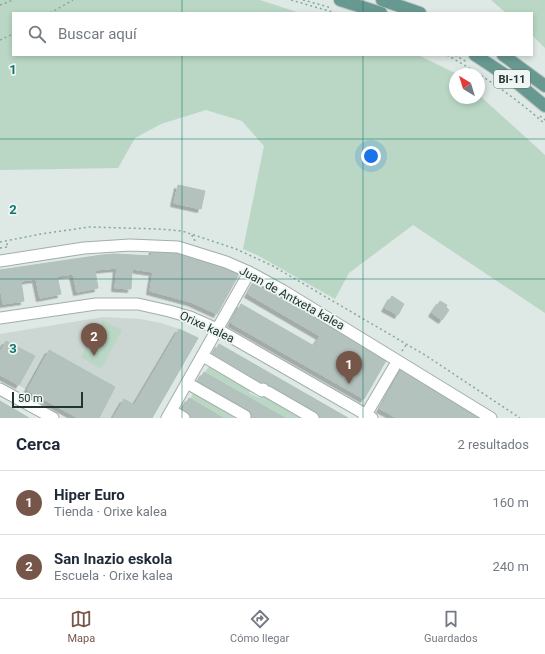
<!DOCTYPE html>
<html lang="es">
<head>
<meta charset="utf-8">
<style>
  :root { --surface:#fff; --page:#f6f6f7; --text:#1f2937; --muted:#747a83; --line:#e0e1e3; --accent:#77564a }
  body { margin:0; font-family:Roboto,sans-serif; background:var(--page); color:var(--text) }
  .compass { position:absolute; left:449px; top:68px; width:36px; height:36px; border-radius:50%; background:var(--surface); box-shadow:0 2px 6px #0003; rotate:322deg }
  .scale { position:absolute; left:12px; bottom:10px; width:71px; box-sizing:border-box; padding-left:4px; border:2px solid #213632; border-top:0; font-size:11px; line-height:14px; white-space:nowrap; color:#213632; -webkit-text-stroke:3px #eef5f2; paint-order:stroke }
  .you { position:absolute; left:371px; top:156px; width:14px; height:14px; margin:-10px; border:3px solid #fff; border-radius:50%; background:#1a73e8; box-shadow:0 0 0 6px #1a73e833 }
  .badge { display:grid; place-items:center; width:26px; height:26px; border-radius:50%; background:var(--accent); color:#fff; font-size:13px; font-weight:700 }
  .pin { position:absolute; translate:-50% -33px; filter:drop-shadow(0 1px 2px #0008) }
  .pin::after { content:''; position:absolute; top:21px; width:14px; height:12px; background:inherit; clip-path:polygon(0 0,100% 0,50% 100%) }
  .list { margin:0; padding:0; list-style:none }
  h2 { display:flex; justify-content:space-between; align-items:center; height:52px; margin:0; padding:0 16px; font-size:17px }
  h2 small { font-size:13px; font-weight:400; color:var(--muted) }
  .list li { display:grid; grid-template-columns:26px 1fr auto; gap:12px; align-items:center; box-sizing:border-box; height:64px; padding:0 16px; border-top:1px solid var(--line) }
  .list b { display:block; font-size:15px; white-space:nowrap }
  .list p { margin:0; font-size:13px; white-space:nowrap; color:var(--muted) }
  .list em { font-size:13px; font-style:normal; color:var(--muted) }
  .icon { flex:none; width:22px; height:22px; fill:none; stroke:currentColor; stroke-width:2; stroke-linecap:round; stroke-linejoin:round }
  .map { position:relative; flex:none; width:545px; height:418px; overflow:hidden }
  .search { position:absolute; background:var(--surface); box-shadow:0 2px 6px #0003; left:12px; right:12px; top:12px; height:44px; display:flex; align-items:center; gap:10px; box-sizing:border-box; padding:0 14px; border-radius:0px; color:var(--muted); font-size:15px }
  .sheet { height:180px; background:var(--surface) }
  nav { display:flex; justify-content:space-around; align-items:center; box-sizing:border-box; height:56px; border-top:1px solid var(--line); background:var(--surface); font-size:11px; color:var(--muted) }
  nav a { display:grid; justify-items:center; gap:2px }
  nav .on { color:var(--accent) }
  .map>svg:first-child { display:block }
  .built { fill:#ccd7d3 }
  .green { fill:#b9d7c4 }
  .building { fill:#b4c2be; stroke:#b1c1bc; filter:url(#shadow) }
  .lines { fill:none; stroke-linecap:round; stroke-linejoin:round }
  .street-casing { stroke:#a2afab; stroke-width:13 }
  .primary-casing { stroke:#bcc3c2; stroke-width:14 }
  .path { stroke:#82a8a0; stroke-width:1.5; stroke-dasharray:2 3; stroke-linecap:butt }
  .street { stroke:#fff; stroke-width:11 }
  .primary { stroke:#679991; stroke-width:12 }
  .grid { fill:none; stroke:#0f766e; stroke-width:1; stroke-opacity:0.55 }
  .labels { text-anchor:middle; stroke-width:3.5; stroke-linejoin:round; paint-order:stroke }
  .shield { fill:#eef5f2; stroke:#5e6f6c; stroke-width:1 }
  .shield-label { font-size:11px; font-weight:bold; fill:#213632 }
  .street-label { font-size:12px; fill:#213632; stroke:#eef5f2 }
  .grid-label { font-size:13px; text-anchor:middle; font-weight:bold; fill:#0f766e; stroke:#eef5f2; stroke-width:3.5; stroke-linejoin:round; paint-order:stroke }
</style>
</head>
<body>
<div class="map">
<svg width="545" height="418" viewBox="0 0 545 418">
  <defs>
    <filter id="shadow"><feDropShadow dx="-3.5" dy="3.5" stdDeviation="0" flood-color="#0004"/></filter>
  </defs>
  <rect width="100%" height="100%" fill="#dee8e4"/>
  <polygon class="built" points="103,317 140,319 161,323 179,329 198,338 152,418 78,418 0,375 0,334"/>
  <g class="green">
    <polygon points="0,0 260,0 300,13 13,13 13,55 418,55 457,74 455,74 455,98 479,98 479,95 545,155 545,313 413,225 349,273 335,299 257,255 243,249 264,146 242,121 206,110 161,124 135,138 118,168 0,170"/>
    <polygon points="491,0 545,0 545,48 532,35 532,13 506,13"/>
    <polygon points="102,320 122,330 101,369 81,357"/>
    <polygon points="210,365 250,389 249,393 260,398 264,391 310,418 285,418 205,372"/>
    <polygon points="194,392 233,415 234,418 223,418 190,399"/>
  </g>
  <g class="building">
    <polygon points="178,185 205,191 201,209 174,203"/>
    <polygon points="153,249 180,251 240,272 217,314 191,302 150,291 153,272 132,269 131,289 115,288 117,268 95,270 98,288 77,292 73,274 57,276 61,294 40,298 36,279 21,281 24,301 3,304 0,285 0,270 102,255 114,254 152,256"/>
    <polygon points="256,280 388,357 364,399 231,323 241,304 314,346 320,336 248,294"/>
    <polygon points="392,296 404,304 398,315 385,308"/>
    <polygon points="440,301 447,305 446,307 449,310 442,320 432,313"/>
    <polygon points="179,329 198,338 152,418 113,418 124,399 134,405"/>
    <polygon points="6,341 35,356 19,385 0,375 0,352"/>
    <polygon points="219,344 348,418 315,418 211,359"/>
    <polygon points="49,350 115,387 99,418 78,418 27,390"/>
    <polygon points="403,366 484,418 397,418 380,409"/>
    <polygon points="204,372 285,418 252,418 196,386"/>
    <polygon points="189,398 223,418 191,418 181,412"/>
    <polygon points="0,401 29,418 0,418"/>
  </g>
  <g class="lines">
    <defs>
      <g id="street">
        <polyline points="0,261 84,248 130,245 178,247 226,262 249,272 282,290 491,418"/>
        <polyline points="0,318 96,304 138,304 169,311 190,317 217,329 372,418"/>
        <polyline points="203,356 262,391 263,389"/>
        <polyline points="187,383 245,416 244,418"/>
        <polyline points="0,389 53,418"/>
        <polyline points="268,392 313,418"/>
        <polyline points="172,411 184,418"/>
        <polyline points="167,418 245,280"/>
        <polyline points="364,418 394,367"/>
      </g>
      <g id="primary">
        <polyline points="340,0 381,13"/>
        <polyline points="382,0 420,13"/>
        <polyline points="475,55 516,82 545,106"/>
        <polyline points="503,55 545,86"/>
      </g>
    </defs>
    <use href="#street" class="street-casing"/>
    <use href="#primary" class="primary-casing"/>
    <g class="path">
      <polyline points="291,0 336,13"/>
      <polyline points="303,0 332,8"/>
      <polyline points="0,5 13,0"/>
      <polyline points="50,13 73,0"/>
      <polyline points="0,40 13,34"/>
      <path d="M447 55C482 75 515 97 545 124"/>
      <polyline points="455,55 467,62"/>
      <polyline points="540,116 545,120"/>
      <polyline points="192,235 193,239 196,241"/>
      <polyline points="0,242 41,234 89,227 159,229 182,231 236,249 273,266 425,355 520,418"/>
      <polyline points="0,248 8,247 6,241"/>
      <polyline points="402,351 406,345"/>
    </g>
    <use href="#street" class="street"/>
    <use href="#primary" class="primary"/>
  </g>
  <path class="grid" d="M182 0V13M363 0V13M182 55V418M363 55V418M0 139H545M0 279H545"/>
  <g class="labels">
    <rect class="shield" x="494" y="70" width="36" height="18" rx="3"/>
    <g class="shield-label">
      <text x="512" y="83">BI-11</text>
    </g>
    <g class="street-label">
      <text transform="translate(292 298) rotate(29)" y="4">Juan de Antxeta kalea</text>
      <text transform="translate(207 327) rotate(25)" y="4">Orixe kalea</text>
    </g>
  </g>
  <g class="grid-label">
    <text x="13" y="74">1</text>
    <text x="13" y="214">2</text>
    <text x="13" y="353">3</text>
  </g>
</svg>
<svg class="compass" viewBox="-18 -18 36 36"><path d="M0-13l5 13h-10z" fill="#e53935"/><path d="M0 13l5-13h-10z" fill="#747a83"/></svg>
<div class="scale">50 m</div>
<div class="you"></div>
<div class="pin badge" style="left:349px;top:384px">1</div>
<div class="pin badge" style="left:94px;top:356px">2</div>
<div class="search"><svg class="icon" aria-label="search" viewBox="0 0 24 24"><circle cx="10" cy="10" r="6"/><path d="M15 15l6 6"/></svg>Buscar aquí</div>
</div>
<section class="sheet">
<h2>Cerca<small>2 resultados</small></h2>
<ul class="list">
<li><span class="badge">1</span><div><b>Hiper Euro</b><p>Tienda · Orixe kalea</p></div><em>160 m</em></li>
<li><span class="badge">2</span><div><b>San Inazio eskola</b><p>Escuela · Orixe kalea</p></div><em>240 m</em></li>
</ul>
</section>
<nav>
<a class="on"><svg class="icon" aria-label="map" viewBox="0 0 24 24"><path d="M3 6l6-2 6 2 6-2v14l-6 2-6-2-6 2zM9 4v14M15 6v14"/></svg>Mapa</a>
<a><svg class="icon" aria-label="directions" viewBox="0 0 24 24"><path d="M12 3l9 9-9 9-9-9zM9 14v-3h6M13 9l2 2-2 2"/></svg>Cómo llegar</a>
<a><svg class="icon" aria-label="saved" viewBox="0 0 24 24"><path d="M7 4h10v16l-5-4-5 4z"/></svg>Guardados</a>
</nav>
</body>
</html>
